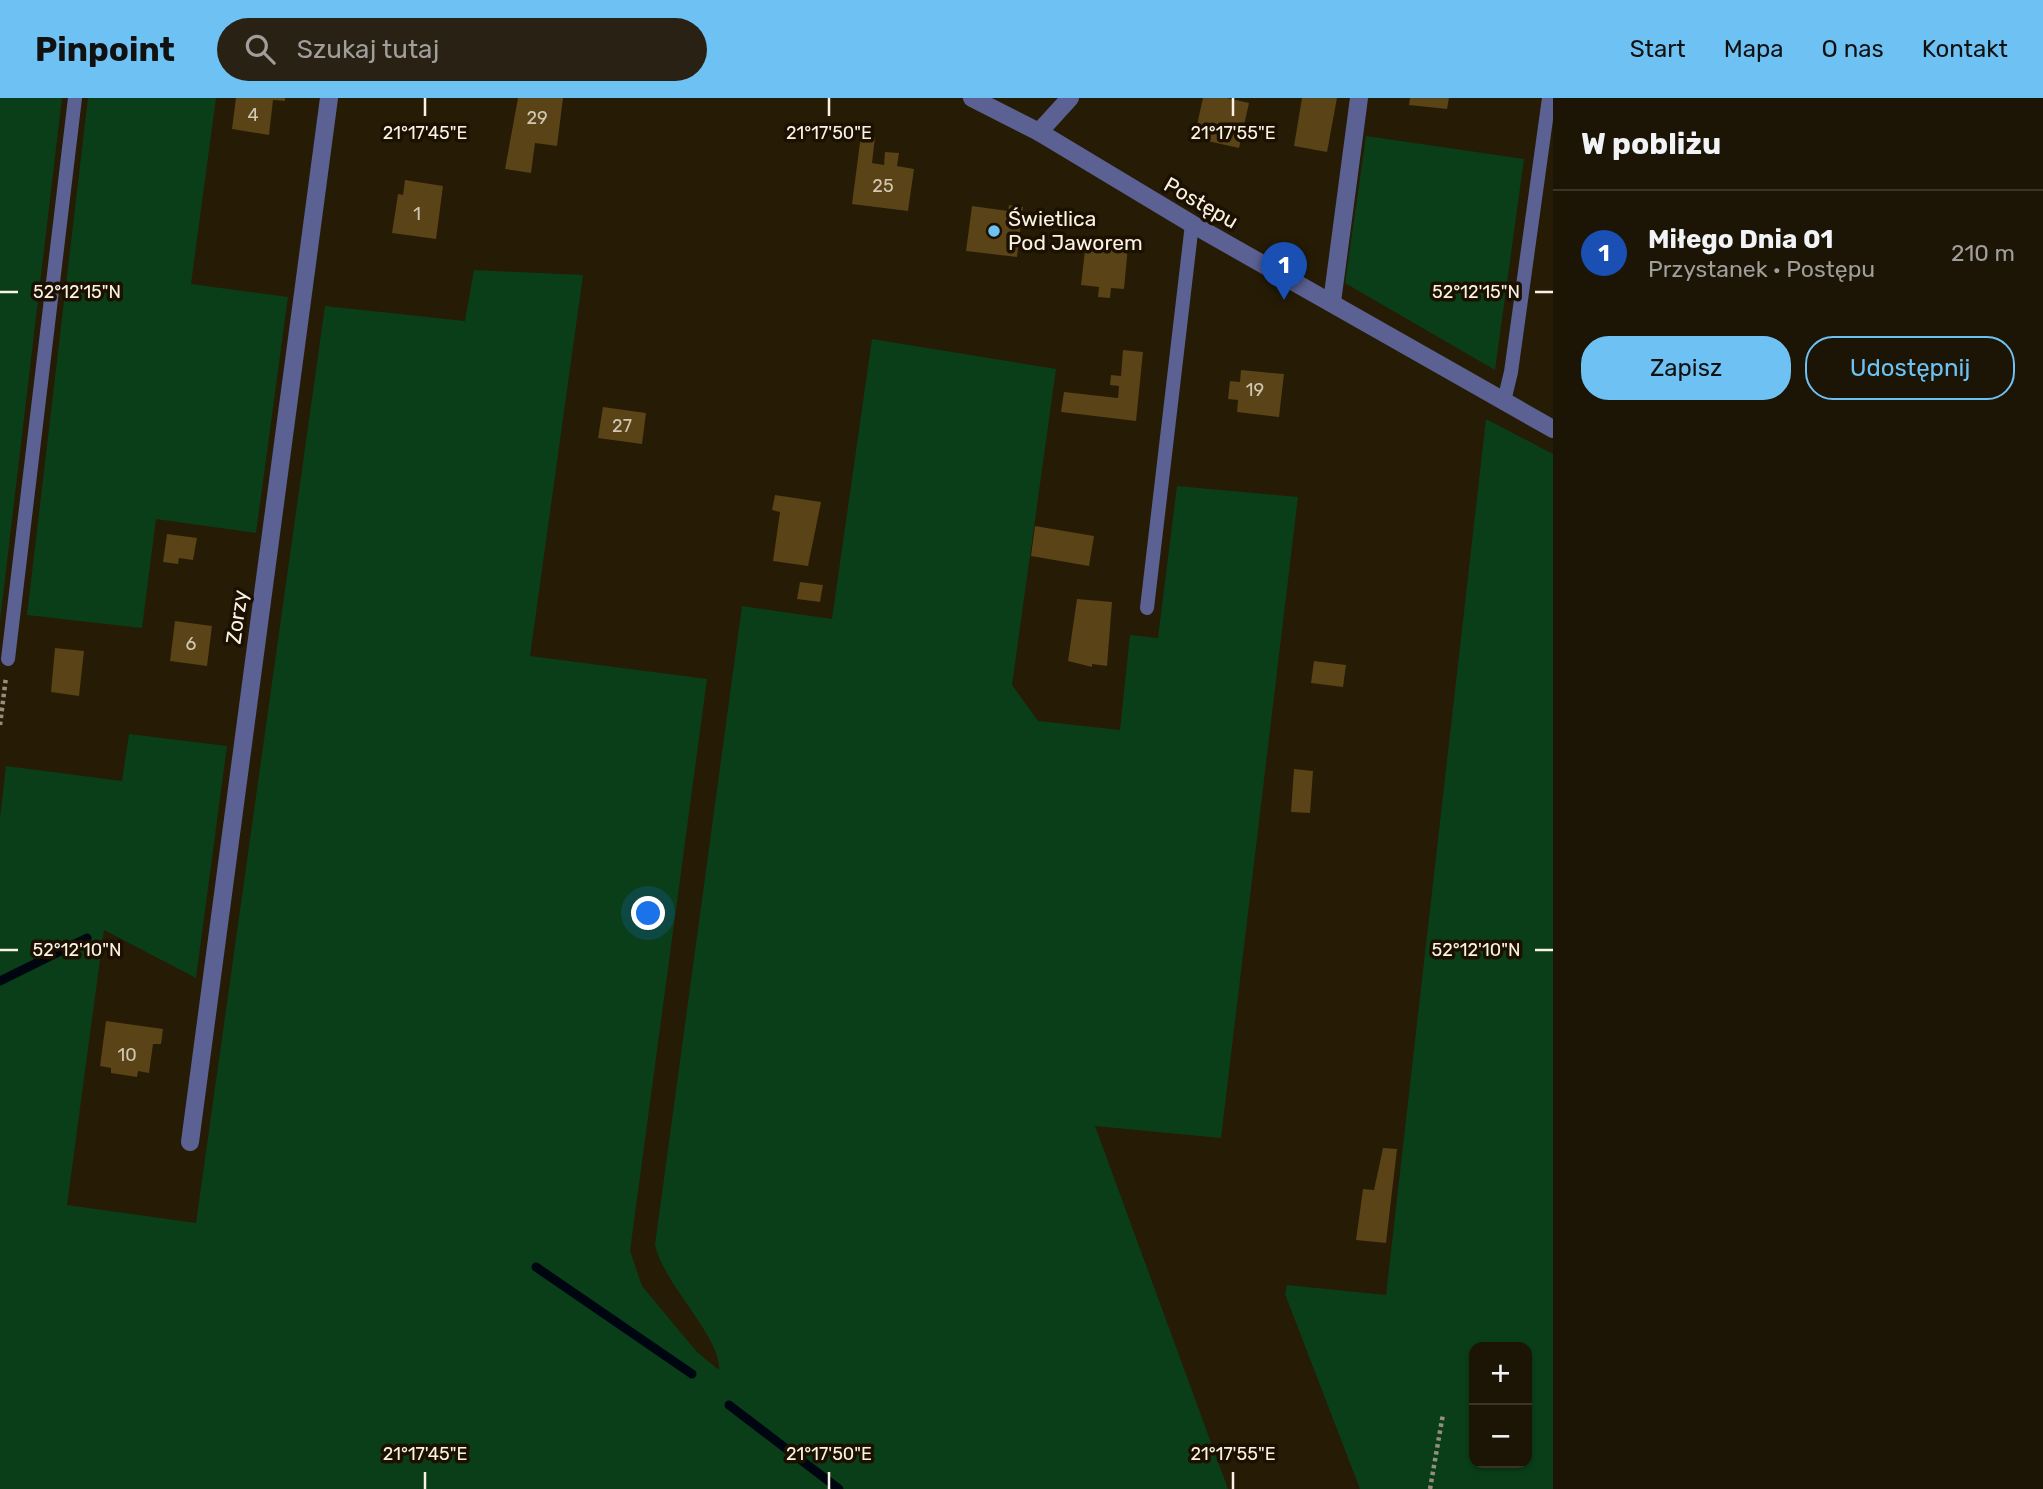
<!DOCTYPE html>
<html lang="pl">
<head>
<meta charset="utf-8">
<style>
  :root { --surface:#1c1404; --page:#292113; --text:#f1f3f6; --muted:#a09e9a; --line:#3a3326; --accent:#6ec2f3 }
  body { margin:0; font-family:Rubik,sans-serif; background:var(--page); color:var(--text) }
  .controls { position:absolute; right:21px; bottom:21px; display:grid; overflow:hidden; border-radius:14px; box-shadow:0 2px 5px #0004 }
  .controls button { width:63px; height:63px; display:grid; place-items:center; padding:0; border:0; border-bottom:2px solid var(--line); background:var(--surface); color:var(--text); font:35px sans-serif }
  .you { position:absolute; left:649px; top:816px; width:24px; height:24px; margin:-18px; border:5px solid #fff; border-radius:50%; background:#1a73e8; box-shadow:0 0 0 10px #1a73e833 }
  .badge { display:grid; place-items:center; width:46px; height:46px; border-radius:50%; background:var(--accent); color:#fff; font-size:23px; font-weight:700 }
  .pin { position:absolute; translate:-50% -58px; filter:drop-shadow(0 2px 4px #0008) }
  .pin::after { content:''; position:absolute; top:37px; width:24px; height:21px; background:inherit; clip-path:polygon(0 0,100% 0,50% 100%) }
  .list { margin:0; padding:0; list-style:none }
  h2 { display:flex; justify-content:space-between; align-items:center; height:91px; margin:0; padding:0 28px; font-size:30px }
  h2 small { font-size:23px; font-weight:400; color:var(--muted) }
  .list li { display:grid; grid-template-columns:46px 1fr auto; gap:21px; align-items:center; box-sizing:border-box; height:126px; padding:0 28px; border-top:2px solid var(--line) }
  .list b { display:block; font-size:26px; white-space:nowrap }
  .list p { margin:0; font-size:23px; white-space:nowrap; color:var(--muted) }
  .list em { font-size:23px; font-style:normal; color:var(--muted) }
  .actions { display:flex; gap:14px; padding:21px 28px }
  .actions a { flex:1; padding:16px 0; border:2px solid var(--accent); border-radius:28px; text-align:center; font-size:24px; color:var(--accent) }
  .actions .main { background:var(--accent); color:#111 }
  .icon { flex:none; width:38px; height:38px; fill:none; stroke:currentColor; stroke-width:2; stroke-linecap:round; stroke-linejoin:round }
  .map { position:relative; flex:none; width:1553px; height:1391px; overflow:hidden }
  header { display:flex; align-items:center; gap:42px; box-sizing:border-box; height:98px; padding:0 35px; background:var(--accent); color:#111 }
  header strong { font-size:33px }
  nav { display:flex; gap:38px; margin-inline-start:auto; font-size:24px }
  .search { width:490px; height:63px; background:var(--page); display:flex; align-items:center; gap:18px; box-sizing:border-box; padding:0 24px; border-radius:38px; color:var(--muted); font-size:26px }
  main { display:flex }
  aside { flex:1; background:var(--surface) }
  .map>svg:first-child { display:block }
  .green { fill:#0a3e19; fill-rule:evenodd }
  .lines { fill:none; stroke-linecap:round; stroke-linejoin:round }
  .stream { stroke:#000512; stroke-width:9 }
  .building { fill:#594317 }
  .path { stroke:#978e7c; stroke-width:4.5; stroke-dasharray:3.5 3.5; stroke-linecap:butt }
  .lane { stroke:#5b6293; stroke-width:14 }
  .street { stroke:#5b6293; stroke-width:18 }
  .ticks { fill:none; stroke:#faf3e5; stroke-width:2.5 }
  .poi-dot { fill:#6ec2f3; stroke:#1c1100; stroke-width:2.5 }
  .labels { text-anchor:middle; stroke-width:7; stroke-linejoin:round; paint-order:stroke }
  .number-label { font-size:18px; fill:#d2c7b2 }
  .street-label { font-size:21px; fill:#faf3e5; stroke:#1c1100 }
  .poi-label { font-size:21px; fill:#faf3e5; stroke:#1c1100; text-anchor:start }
  .ticks-label { font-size:18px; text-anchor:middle; fill:#faf3e5; stroke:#1c1100; stroke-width:7; stroke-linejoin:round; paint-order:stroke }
</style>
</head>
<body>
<header>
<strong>Pinpoint</strong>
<div class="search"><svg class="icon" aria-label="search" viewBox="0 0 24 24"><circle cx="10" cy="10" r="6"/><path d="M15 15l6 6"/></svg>Szukaj tutaj</div>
<nav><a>Start</a><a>Mapa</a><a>O nas</a><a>Kontakt</a></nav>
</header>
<main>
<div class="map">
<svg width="1553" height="1391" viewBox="0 0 1553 1391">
  <rect width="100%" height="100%" fill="#261b05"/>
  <g class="green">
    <polygon points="0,0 62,0 0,523"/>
    <polygon points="88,0 216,0 191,186 288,199 256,435 156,421 142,530 27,517"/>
    <polygon points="1366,38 1524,61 1495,272 1345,185"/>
    <path d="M474 172 583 177 530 558 707 581 630 1153 642 1188 697 1254 719 1272C722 1240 664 1187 655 1147L742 508 832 521 872 241 1056 271 1012 587 1038 623 1120 632 1130 537 1158 540 1177 388 1298 399 1221 1040 1095 1028 1228 1391H0V720L6 668 122 683 129 636 227 648 196 880 104 832 67 1107 196 1125 325 208 465 223Z"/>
    <path d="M1486 321 1553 356V1391H1360L1285 1196 1287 1187 1386 1197ZM1474 1249H1527V1365H1474Z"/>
  </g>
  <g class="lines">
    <g class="stream">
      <polyline points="0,883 87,840"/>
      <polyline points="536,1169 692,1276"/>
      <polyline points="729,1307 839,1391"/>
    </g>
  </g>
  <g class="building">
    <polygon points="236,0 285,0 285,3 273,2 269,37 232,31"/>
    <polygon points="518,0 563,0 557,48 535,45 531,75 505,71"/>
    <polygon points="1203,0 1227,0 1249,5 1239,50 1194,40"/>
    <polygon points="1302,0 1337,0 1327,54 1294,48"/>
    <polygon points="1410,0 1449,0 1447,11 1409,7"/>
    <polygon points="861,37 875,39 872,65 884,67 885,54 899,55 897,68 914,71 908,113 852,106"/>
    <polygon points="405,82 443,88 436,141 392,135 398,96 403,97"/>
    <polygon points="1009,107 1023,109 1017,159 966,153 972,108 1008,113"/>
    <polygon points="1086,144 1128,148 1124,191 1111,190 1110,200 1098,199 1099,189 1081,187"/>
    <polygon points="1123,252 1143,254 1136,323 1061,314 1064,294 1118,300 1119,288 1110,287 1111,277 1121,278"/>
    <polygon points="1241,272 1284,276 1279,319 1237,314 1238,302 1228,301 1230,283 1240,284"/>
    <polygon points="603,309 646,315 642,346 598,340"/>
    <polygon points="775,397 821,404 808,468 773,463 780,414 772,412"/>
    <polygon points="1035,428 1094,438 1089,468 1031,458"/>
    <polygon points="167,436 197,440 193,462 179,460 178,466 163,464"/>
    <polygon points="800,484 823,487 820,504 797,501"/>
    <polygon points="1077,501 1112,504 1107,568 1092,566 1092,569 1068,563"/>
    <polygon points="175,523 212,528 207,568 170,563"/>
    <polygon points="55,550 84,553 79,598 51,594"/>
    <polygon points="1314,563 1346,567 1343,589 1311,585"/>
    <polygon points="1294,671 1313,673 1310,715 1291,714"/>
    <polygon points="106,923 163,931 161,946 153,946 149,975 138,973 137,979 111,975 111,970 100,968"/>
    <polygon points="1383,1050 1397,1051 1386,1145 1356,1142 1363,1091 1374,1092"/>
  </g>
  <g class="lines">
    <g class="path">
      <polyline points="0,627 6,579"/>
      <polyline points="1430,1391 1443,1316"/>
    </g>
    <g class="lane">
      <polyline points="1504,303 1511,274 1549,0"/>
      <polyline points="1147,510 1192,126"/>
      <polyline points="8,561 75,0"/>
    </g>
    <g class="street">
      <polyline points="972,0 1039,34 1192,126 1553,331"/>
      <polyline points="1039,34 1070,0"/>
      <polyline points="1332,204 1359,0"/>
      <polyline points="190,1044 329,0"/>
    </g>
  </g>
  <path class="ticks" d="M425 0V18M829 0V18M1233 0V18M0 194H18M1535 194H1553M0 852H18M1535 852H1553M425 1374V1391M829 1374V1391M1233 1374V1391"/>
  <circle class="poi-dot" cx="994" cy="133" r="7"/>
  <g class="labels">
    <g class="number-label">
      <text x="253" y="23">4</text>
      <text x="537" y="26">29</text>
      <text x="883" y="94">25</text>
      <text x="417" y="122">1</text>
      <text x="1255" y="298">19</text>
      <text x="622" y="334">27</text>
      <text x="191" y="552">6</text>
      <text x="127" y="963">10</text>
    </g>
    <g class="street-label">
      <text transform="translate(1201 105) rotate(30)" y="7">Postępu</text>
      <text transform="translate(237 519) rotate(-82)" y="7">Zorzy</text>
    </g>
    <g class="poi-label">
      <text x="1008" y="128">Świetlica<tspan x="1008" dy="24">Pod Jaworem</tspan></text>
    </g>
  </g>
  <g class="ticks-label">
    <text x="425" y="41">21°17'45"E</text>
    <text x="829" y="41">21°17'50"E</text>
    <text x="1233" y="41">21°17'55"E</text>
    <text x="77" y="200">52°12'15"N</text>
    <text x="1476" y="200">52°12'15"N</text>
    <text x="77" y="858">52°12'10"N</text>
    <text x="1476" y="858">52°12'10"N</text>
    <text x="425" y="1362">21°17'45"E</text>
    <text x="829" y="1362">21°17'50"E</text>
    <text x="1233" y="1362">21°17'55"E</text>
  </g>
</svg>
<div class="controls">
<button>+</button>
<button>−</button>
</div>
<div class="you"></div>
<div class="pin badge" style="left:1284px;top:202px;background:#1a4fb4">1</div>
</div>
<aside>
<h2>W pobliżu<small></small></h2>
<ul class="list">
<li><span class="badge" style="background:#1a4fb4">1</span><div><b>Miłego Dnia 01</b><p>Przystanek · Postępu</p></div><em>210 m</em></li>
</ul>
<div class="actions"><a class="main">Zapisz</a><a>Udostępnij</a></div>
</aside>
</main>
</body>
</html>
